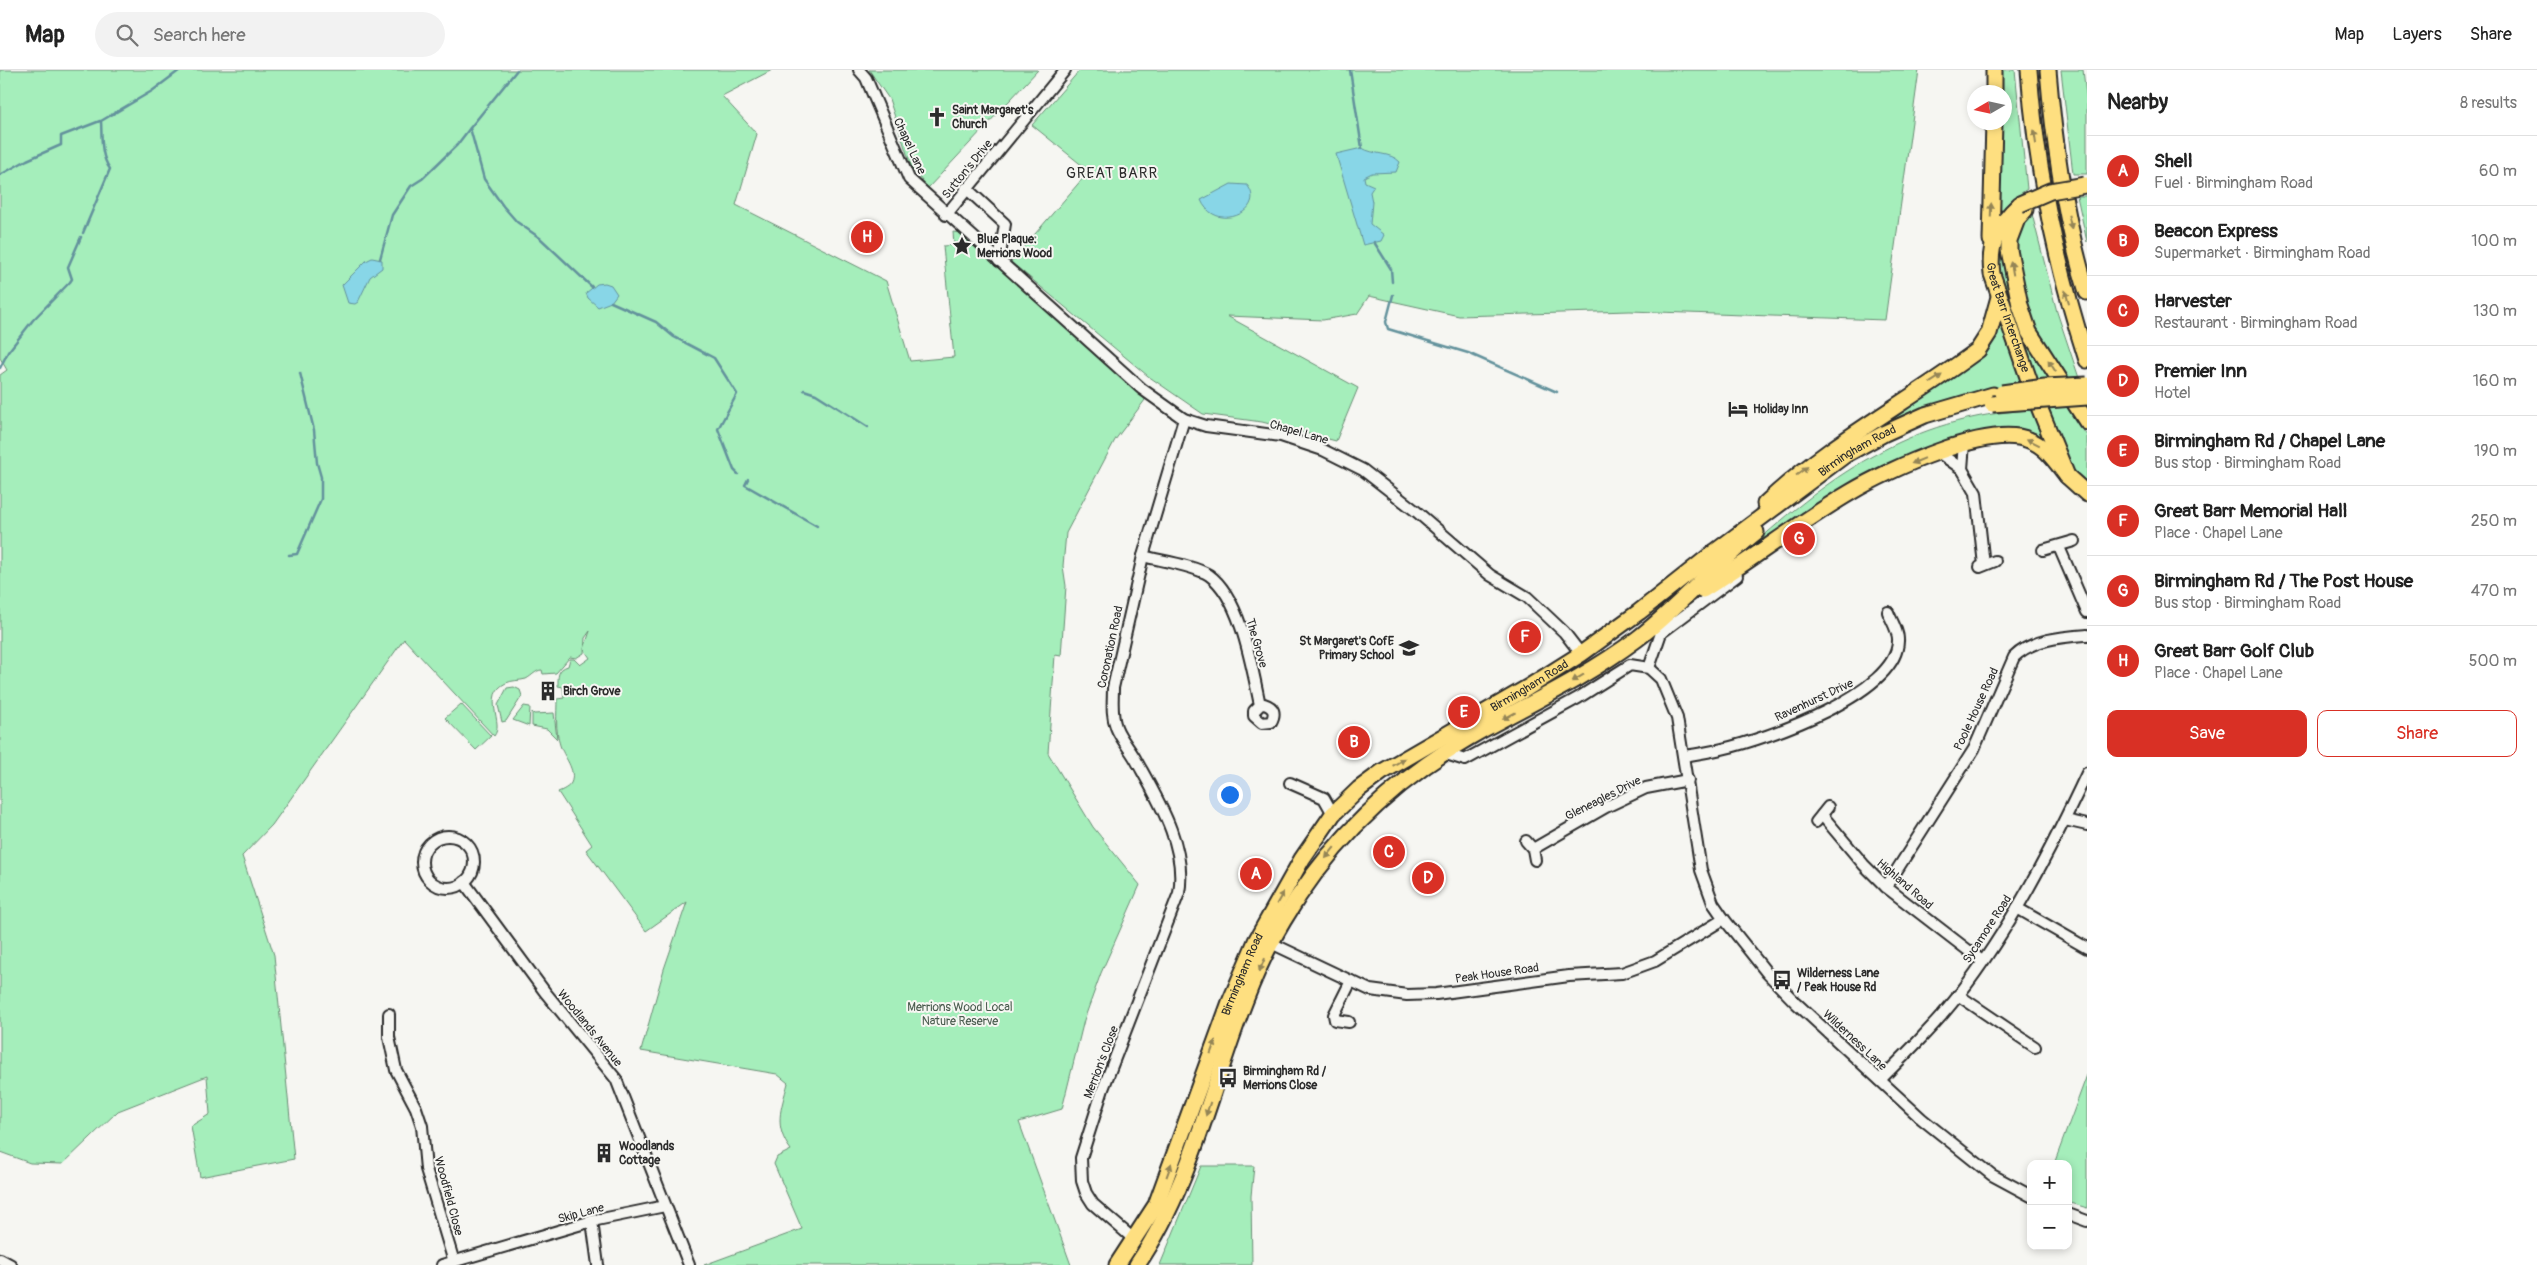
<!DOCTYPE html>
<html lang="en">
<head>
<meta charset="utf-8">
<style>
  :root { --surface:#fff; --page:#f2f2f2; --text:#222; --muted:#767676; --line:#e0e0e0; --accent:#d93025 }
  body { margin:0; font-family:Pangolin,sans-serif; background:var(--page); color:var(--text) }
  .controls { position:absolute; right:15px; bottom:15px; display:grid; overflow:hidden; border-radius:10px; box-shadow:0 2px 8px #0003 }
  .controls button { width:45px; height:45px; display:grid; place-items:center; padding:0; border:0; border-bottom:1px solid var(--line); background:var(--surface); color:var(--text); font:25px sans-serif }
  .compass { position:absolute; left:1967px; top:15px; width:45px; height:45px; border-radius:50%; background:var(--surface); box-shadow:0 2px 8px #0003; rotate:261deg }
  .you { position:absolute; left:1229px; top:724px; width:18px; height:18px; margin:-12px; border:4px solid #fff; border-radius:50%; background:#1a73e8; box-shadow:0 0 0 8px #1a73e833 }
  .badge { display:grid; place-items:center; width:32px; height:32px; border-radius:50%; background:var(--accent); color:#fff; font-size:16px; font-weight:700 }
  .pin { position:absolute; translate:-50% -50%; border:2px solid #fff; box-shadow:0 1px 5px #0006 }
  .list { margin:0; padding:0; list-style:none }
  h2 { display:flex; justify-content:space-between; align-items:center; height:65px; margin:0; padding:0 20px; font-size:21px }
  h2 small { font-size:16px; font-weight:400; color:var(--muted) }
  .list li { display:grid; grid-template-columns:32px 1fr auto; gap:15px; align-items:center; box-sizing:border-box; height:70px; padding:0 20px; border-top:1px solid var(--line) }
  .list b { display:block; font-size:19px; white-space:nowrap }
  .list p { margin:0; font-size:16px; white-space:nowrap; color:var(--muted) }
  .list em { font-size:16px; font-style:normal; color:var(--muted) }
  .actions { display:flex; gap:10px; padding:15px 20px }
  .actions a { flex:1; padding:11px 0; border:1px solid var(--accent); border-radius:10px; text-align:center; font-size:18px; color:var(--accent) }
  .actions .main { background:var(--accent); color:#fff }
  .icon { flex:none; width:28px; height:28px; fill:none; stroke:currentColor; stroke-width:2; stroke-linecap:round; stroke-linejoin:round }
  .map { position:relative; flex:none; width:2087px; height:1195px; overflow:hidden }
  header { display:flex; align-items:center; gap:30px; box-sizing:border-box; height:70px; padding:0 25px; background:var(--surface); border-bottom:1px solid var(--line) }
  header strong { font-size:24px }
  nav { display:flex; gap:28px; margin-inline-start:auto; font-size:18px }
  .search { width:350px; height:45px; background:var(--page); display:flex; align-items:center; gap:12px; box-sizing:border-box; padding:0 18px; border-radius:28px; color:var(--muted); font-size:19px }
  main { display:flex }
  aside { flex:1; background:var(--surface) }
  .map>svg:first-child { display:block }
  .green { fill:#a5eebb; stroke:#688c73 }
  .water { fill:#88d6e7; stroke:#63929c }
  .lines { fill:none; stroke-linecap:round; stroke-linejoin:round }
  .stream { stroke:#63929c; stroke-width:2.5 }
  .minor-casing { stroke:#2b2b2b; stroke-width:14 }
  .highway-casing { stroke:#2b2b2b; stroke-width:19 }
  .minor { stroke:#f6f6f2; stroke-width:10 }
  .highway { stroke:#fedf80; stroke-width:15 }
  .highway-bridge-casing { stroke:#2b2b2b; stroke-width:19; stroke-linecap:butt }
  .highway-bridge { stroke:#fedf80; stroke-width:15 }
  .oneway { fill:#948556 }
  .labels { text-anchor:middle; stroke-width:4; stroke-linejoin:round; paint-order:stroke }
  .poi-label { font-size:12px; font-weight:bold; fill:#2b2b2b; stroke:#f6f6f2; text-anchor:start }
  .street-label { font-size:12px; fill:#2b2b2b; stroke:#f6f6f2 }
  .park-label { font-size:12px; fill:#4a5c4f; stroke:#f6f6f2 }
  .quarter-label { font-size:15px; letter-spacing:1px; fill:#2b2b2b; stroke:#f6f6f2 }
</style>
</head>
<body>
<header>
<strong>Map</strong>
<div class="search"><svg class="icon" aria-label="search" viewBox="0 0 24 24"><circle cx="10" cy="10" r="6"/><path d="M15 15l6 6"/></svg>Search here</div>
<nav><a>Map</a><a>Layers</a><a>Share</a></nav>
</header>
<main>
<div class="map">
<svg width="2087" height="1195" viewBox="0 0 2087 1195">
  <rect width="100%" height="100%" fill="#f6f6f2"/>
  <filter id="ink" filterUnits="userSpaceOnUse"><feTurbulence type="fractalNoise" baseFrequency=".02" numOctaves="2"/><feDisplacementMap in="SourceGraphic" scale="10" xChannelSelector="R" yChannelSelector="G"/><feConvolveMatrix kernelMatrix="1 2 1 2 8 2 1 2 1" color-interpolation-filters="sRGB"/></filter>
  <g filter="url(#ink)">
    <g class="green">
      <path d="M0 0H772L722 26 757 64 736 135 886 211 910 291 954 287 943 176 954 175 953 162 960 163 1142 324 1145 330 1115 370 1066 463 1063 496 1066 516 1061 586 1055 585 1048 683 1093 757 1140 815 1101 903 1084 950 1062 1039 1019 1052 1071 1195H704L802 1159 774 1094 777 1087 791 1080C773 1056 781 1039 788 1013L777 1004 641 981 664 899 687 832 646 861 586 780 592 775 558 722C563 720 569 717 571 713 577 700 563 686 560 675 555 660 557 644 557 629L564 628 563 617 558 616C558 607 557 599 568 596L570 589H574L580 595 590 588 584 579 590 561 585 568 584 583 576 588 570 587 556 603 543 604 542 600C536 600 532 606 526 609 519 611 512 610 506 613 481 625 505 653 494 666L404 569 272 755 242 786 274 885 294 1089 200 1107 191 1056 210 1044 207 1006 118 1041 63 1094 30 1093 0 1082V305L7 300 0 288Z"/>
      <polygon points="869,0 1038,0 928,118 912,99 889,29"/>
      <polygon points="1080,0 1919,0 1885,250 1630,241 1459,246 1369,226 1357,244 1323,250 1227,246 1358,318 1336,371 1262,352 1203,344 1148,306 1011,192 1089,101 1032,55"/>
      <polygon points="2000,0 2015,0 2027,119 2010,131 1995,149 1998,53 2004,52 2004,22 1999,22"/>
      <polygon points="2061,0 2083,0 2087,33 2087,104 2073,104"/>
      <polygon points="2077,126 2087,126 2087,172"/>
      <polygon points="2032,144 2057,242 2079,308 2063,309 2033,255 2012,185 2017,160"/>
      <path d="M2006 170 2051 308 2035 310C2018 266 1995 221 2000 173Z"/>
      <polygon points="1998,248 2023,313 1995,318 1826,387 1953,303"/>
      <polygon points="2068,337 2087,366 2087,415 2072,404 2043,339"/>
      <path d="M2032 340 2044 374 2007 361 1812 439 1739 488C1826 408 1909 346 2032 340Z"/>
      <polygon points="514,617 520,620 522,626 506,651 502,652 498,635 507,618"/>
      <polygon points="461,634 491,666 476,680 445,648"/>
      <polygon points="524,636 530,637 529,656 513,650"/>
      <polygon points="532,642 534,644 554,643 557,669 547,659 532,656"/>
      <polygon points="2087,1005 2087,1138 2068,1132 2068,1094 2054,1094"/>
      <polygon points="1201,1096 1254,1096 1251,1126 1252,1195 1160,1195"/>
    </g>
    <g class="water">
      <path d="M1362 78C1373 85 1391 82 1400 92L1396 102 1372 103 1364 107 1365 112 1374 116 1370 122 1372 132 1370 154 1384 165 1381 171 1363 175 1336 84Z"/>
      <path d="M1231 114 1247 115C1268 140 1216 165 1201 130Z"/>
      <polygon points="372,188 382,190 382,198 370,207 358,232 355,234 348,233 342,215 366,191"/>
      <polygon points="605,213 611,215 617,224 611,232 598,237 588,228 586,223 597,214"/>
    </g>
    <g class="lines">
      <g class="stream">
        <polyline points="517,0 470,58 484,109 503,136 517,152 540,168 592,217"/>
        <polyline points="1350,0 1362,78"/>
        <polyline points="0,105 27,90 61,75 61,66 100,51"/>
        <path d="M83 163 110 99C100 85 102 67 101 51L152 21 180 0"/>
        <polyline points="1374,172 1391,199 1392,212"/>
        <polyline points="380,189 392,145 411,116 422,109 457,75 470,58"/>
        <polyline points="1393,225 1386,252 1388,259 1468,283 1557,322"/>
        <polyline points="611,232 656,252 674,267 714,288 737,324 718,359 734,400 738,404"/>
        <polyline points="0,298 8,282 33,250 70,212 72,209 68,197 81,167"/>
        <polyline points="804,320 816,324 868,357"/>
        <polyline points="748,409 745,415 817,456"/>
        <polyline points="289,485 297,484 321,429 321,407 317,393 314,360 300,303"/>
      </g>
      <defs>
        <g id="minor">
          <polyline points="859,0 866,8 909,109 1142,319 1184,349 1206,356 1281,366 1323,380 1363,400 1417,442 1490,505 1527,527 1564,562 1581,584"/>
          <polyline points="966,118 1005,154 999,191"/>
          <polyline points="946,145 1065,0"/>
          <polyline points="1938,382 1962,399 1976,423 1984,495"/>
          <polyline points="1962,399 1964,373"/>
          <polyline points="2059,477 2087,542"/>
          <polyline points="2043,480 2074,471"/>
          <path d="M1143 486C1161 491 1193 495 1209 505 1241 528 1252 598 1260 635L1254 641V646L1262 653 1271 652C1276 643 1274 637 1264 634L1260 635"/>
          <polyline points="1980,497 1995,491"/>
          <polyline points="1649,598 1661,563 1737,506"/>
          <polyline points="1443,683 1465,690 1578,628 1630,595 1649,598 1661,609 1677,648 1701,800 1713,833 1724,849 1767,903 1795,932 1922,1049 1992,1105 2031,1126"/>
          <path d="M1684 686C1697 684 1709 682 1722 679 1766 669 1897 624 1898 571 1899 562 1891 550 1888 542"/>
          <polyline points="1290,713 1324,728 1333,744"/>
          <polyline points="1822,745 1864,795 1886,817 1982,891"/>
          <polyline points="2065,750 2087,755"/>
          <polyline points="1816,752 1828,737"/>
          <circle cx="448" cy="792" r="26"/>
          <polyline points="1526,771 1533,779 1535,790"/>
          <polyline points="1533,779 1606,737 1646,718 1688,710"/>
          <polyline points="464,812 545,922 616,1009 689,1195"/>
          <path d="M1886 817 1974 679 2014 587C2032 569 2062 567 2087 565"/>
          <polyline points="2017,838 2087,878"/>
          <polyline points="1271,873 1370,920 1407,925 1436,924 1569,906 1622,903 1655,891 1724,849"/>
          <polyline points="1958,925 2035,977"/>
          <polyline points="389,944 389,967 396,1000 416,1038 422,1056 426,1099 454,1192"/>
          <polyline points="1349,952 1335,950 1334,945 1351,911"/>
          <path d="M1880 1010C1907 983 1934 956 1958 926 2010 859 2051 780 2087 703"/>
          <polyline points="2068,1144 2087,1151"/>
          <polyline points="592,1151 598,1195"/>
          <path d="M1133 1173 1129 1165 1093 1134 1086 1123 1082 1111 1081 1088 1103 1019 1179 823C1187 776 1158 730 1136 690 1130 679 1120 668 1116 657 1111 644 1113 631 1113 618L1143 486 1184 349"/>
          <polyline points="0,1189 11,1195"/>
          <polyline points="442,1195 592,1151 665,1136"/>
        </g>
        <g id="highway">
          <path d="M2029 0C2036 100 2056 194 2087 290"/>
          <path d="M2048 0C2054 74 2065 151 2087 222"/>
          <polyline points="1994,22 1994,0"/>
          <path id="s1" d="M2020 134C1998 154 1988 175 1992 204L2035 327 2067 406 2087 424"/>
          <polyline points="2025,140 2017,149 2009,170 2009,180 2020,235 2029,262 2087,352"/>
          <polyline points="1991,170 1994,52"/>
          <path d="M1765 434C1829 373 1907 333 1978 280L1989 263 1999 227"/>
          <path d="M1703 520C1753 489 1800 452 1851 422 1888 400 1989 353 2029 370 2046 376 2056 392 2067 406"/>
          <path id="s2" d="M1117 1195 1156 1135 1230 932 1256 871 1302 789 1333 744 1359 719 1382 702 1527 618 1581 584 1639 542 1716 481 1845 385 1885 363 1925 345 1993 325"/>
          <path d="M1137 1195C1208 1091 1219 958 1283 851 1331 769 1399 706 1482 660 1535 631 1589 605 1637 569 1680 536 1714 495 1756 462"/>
        </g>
      </defs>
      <use href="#minor" class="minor-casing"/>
      <use href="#highway" class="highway-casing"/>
      <use href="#minor" class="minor"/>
      <use href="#highway" class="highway"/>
      <defs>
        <g id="highway-bridge">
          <polyline points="2020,134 2050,121 2085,115"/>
          <polyline points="2002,323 2045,317 2087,315"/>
          <polyline points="1992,334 2087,327"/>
        </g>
      </defs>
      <use href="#highway-bridge" class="highway-bridge-casing"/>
      <use href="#highway-bridge" class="highway-bridge"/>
    </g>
    <defs><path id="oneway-solid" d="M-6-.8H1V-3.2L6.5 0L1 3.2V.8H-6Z" transform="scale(1.25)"/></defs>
    <g class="oneway">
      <use href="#oneway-solid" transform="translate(2035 67) rotate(-98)"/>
      <use href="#oneway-solid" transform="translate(1991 140) rotate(-88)"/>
      <use href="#oneway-solid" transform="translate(2070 152) rotate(77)"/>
      <use href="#oneway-solid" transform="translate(2012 198) rotate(-100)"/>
      <use href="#oneway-solid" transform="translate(2067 227) rotate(-106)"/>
      <use href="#oneway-solid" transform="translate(2052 296) rotate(-123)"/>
      <use href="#oneway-solid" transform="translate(1936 309) rotate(-33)"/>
      <use href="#oneway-solid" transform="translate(2033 372) rotate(-154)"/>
      <use href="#oneway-solid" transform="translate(1918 391) rotate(158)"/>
      <use href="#oneway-solid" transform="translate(1802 401) rotate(-37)"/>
      <use href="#oneway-solid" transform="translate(1578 608) rotate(149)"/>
      <use href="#oneway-solid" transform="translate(1509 646) rotate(152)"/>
      <use href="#oneway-solid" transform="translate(1399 692) rotate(-31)"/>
      <use href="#oneway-solid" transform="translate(1330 783) rotate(129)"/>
      <use href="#oneway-solid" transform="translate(1280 828) rotate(-61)"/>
      <use href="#oneway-solid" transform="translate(1262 895) rotate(114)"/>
      <use href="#oneway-solid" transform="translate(1213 977) rotate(-70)"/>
      <use href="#oneway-solid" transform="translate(1208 1039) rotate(108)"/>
      <use href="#oneway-solid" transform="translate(1169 1100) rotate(-70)"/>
    </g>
  </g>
  <defs>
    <symbol id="church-bare" viewBox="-9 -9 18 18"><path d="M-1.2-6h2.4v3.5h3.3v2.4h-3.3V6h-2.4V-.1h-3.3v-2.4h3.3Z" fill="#2b2b2b" stroke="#f6f6f2" stroke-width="2.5" paint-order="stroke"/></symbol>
    <symbol id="sight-bare" viewBox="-9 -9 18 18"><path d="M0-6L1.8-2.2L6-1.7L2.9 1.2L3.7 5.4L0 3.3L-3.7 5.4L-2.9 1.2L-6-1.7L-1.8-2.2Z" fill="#2b2b2b" stroke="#f6f6f2" stroke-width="2.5" paint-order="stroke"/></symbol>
    <symbol id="hotel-bare" viewBox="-9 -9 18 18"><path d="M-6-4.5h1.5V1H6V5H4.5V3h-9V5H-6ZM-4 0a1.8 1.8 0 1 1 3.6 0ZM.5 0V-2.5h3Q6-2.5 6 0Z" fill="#2b2b2b" stroke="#f6f6f2" stroke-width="2.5" paint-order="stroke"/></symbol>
    <symbol id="school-bare" viewBox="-9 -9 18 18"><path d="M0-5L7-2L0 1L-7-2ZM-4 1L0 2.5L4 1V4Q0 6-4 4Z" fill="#2b2b2b" stroke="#f6f6f2" stroke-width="2.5" paint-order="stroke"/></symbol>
    <symbol id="building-bare" viewBox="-9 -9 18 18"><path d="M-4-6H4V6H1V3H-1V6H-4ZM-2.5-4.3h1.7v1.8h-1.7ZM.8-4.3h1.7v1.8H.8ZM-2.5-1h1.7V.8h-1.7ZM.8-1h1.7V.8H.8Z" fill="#2b2b2b" stroke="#f6f6f2" stroke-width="2.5" paint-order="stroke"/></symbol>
    <symbol id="bus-bare" viewBox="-9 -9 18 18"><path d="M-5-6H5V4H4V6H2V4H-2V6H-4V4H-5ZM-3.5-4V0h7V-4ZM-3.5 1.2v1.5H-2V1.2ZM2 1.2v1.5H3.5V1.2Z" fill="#2b2b2b" stroke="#f6f6f2" stroke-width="2.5" paint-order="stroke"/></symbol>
  </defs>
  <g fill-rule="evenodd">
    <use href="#church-bare" x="923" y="33" width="28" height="28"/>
    <use href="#sight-bare" x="948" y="162" width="28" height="28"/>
    <use href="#hotel-bare" x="1724" y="325" width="28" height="28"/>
    <use href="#school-bare" x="1395" y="564" width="28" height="28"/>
    <use href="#building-bare" x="534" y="607" width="28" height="28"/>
    <use href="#bus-bare" x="1768" y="896" width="28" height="28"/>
    <use href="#bus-bare" x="1214" y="994" width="28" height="28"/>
    <use href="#building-bare" x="590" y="1069" width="28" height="28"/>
  </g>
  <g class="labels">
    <g class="poi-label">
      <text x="952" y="44">Saint Margaret's<tspan x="952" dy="14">Church</tspan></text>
      <text x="977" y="173">Blue Plaque:<tspan x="977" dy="14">Merrions Wood</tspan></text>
      <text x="1753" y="343">Holiday Inn</text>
      <text x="1394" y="575" text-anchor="end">St Margaret's CofE<tspan x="1394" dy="14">Primary School</tspan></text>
      <text x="563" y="625">Birch Grove</text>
      <text x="1797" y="907">Wilderness Lane<tspan x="1797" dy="14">/ Peak House Rd</tspan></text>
      <text x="1243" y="1005">Birmingham Rd /<tspan x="1243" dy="14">Merrions Close</tspan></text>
      <text x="619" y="1080">Woodlands<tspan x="619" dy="14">Cottage</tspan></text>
    </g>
    <g class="street-label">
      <text transform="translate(910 76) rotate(65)" y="4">Chapel Lane</text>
      <text transform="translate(967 99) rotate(-51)" y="4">Sutton's Drive</text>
      <text dy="4" stroke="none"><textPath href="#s1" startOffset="125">Great Barr Interchange</textPath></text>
      <text transform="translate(1299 362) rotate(16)" y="4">Chapel Lane</text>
      <text dy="4" stroke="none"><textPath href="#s2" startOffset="1142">Birmingham Road</textPath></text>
      <text transform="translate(1257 573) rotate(74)" y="4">The Grove</text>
      <text transform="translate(1110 577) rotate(-78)" y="4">Coronation Road</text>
      <text dy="4" stroke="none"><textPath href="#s2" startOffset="738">Birmingham Road</textPath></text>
      <text transform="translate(1814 630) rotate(-25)" y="4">Ravenhurst Drive</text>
      <text transform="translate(1976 639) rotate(-65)" y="4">Poole House Road</text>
      <text transform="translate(1603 728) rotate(-27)" y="4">Gleneagles Drive</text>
      <text transform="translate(1905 814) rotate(41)" y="4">Highland Road</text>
      <text transform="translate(1987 859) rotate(-57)" y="4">Sycamore Road</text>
      <text transform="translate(1497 903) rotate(-8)" y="4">Peak House Road</text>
      <text dy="4" stroke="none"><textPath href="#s2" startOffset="318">Birmingham Road</textPath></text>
      <text transform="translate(590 958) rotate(51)" y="4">Woodlands Avenue</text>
      <text transform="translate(1855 970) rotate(43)" y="4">Wilderness Lane</text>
      <text transform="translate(1101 992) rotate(-69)" y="4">Merrion's Close</text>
      <text transform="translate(449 1126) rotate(75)" y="4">Woodfield Close</text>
      <text transform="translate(581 1143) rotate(-15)" y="4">Skip Lane</text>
    </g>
    <g class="park-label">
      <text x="960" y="941">Merrions Wood Local<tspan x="960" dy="14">Nature Reserve</tspan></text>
    </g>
    <g class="quarter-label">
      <text x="1112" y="108">GREAT BARR</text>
    </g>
  </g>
</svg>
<div class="controls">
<button>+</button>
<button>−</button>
</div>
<svg class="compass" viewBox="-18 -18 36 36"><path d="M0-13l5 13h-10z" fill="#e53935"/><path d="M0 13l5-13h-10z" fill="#767676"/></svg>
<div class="you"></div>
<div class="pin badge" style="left:1256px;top:804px">A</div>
<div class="pin badge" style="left:1354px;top:672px">B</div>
<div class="pin badge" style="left:1389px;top:782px">C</div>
<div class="pin badge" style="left:1428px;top:808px">D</div>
<div class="pin badge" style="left:1464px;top:642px">E</div>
<div class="pin badge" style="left:1525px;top:567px">F</div>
<div class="pin badge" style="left:1799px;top:469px">G</div>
<div class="pin badge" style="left:867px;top:167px">H</div>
</div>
<aside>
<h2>Nearby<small>8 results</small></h2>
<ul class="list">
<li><span class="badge">A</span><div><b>Shell</b><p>Fuel · Birmingham Road</p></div><em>60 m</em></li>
<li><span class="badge">B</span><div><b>Beacon Express</b><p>Supermarket · Birmingham Road</p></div><em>100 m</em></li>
<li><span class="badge">C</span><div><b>Harvester</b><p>Restaurant · Birmingham Road</p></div><em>130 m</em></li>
<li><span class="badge">D</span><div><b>Premier Inn</b><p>Hotel</p></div><em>160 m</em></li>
<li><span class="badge">E</span><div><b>Birmingham Rd / Chapel Lane</b><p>Bus stop · Birmingham Road</p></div><em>190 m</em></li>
<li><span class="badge">F</span><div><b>Great Barr Memorial Hall</b><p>Place · Chapel Lane</p></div><em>250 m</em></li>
<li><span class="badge">G</span><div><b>Birmingham Rd / The Post House</b><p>Bus stop · Birmingham Road</p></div><em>470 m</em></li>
<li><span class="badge">H</span><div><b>Great Barr Golf Club</b><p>Place · Chapel Lane</p></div><em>500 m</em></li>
</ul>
<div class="actions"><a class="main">Save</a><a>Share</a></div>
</aside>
</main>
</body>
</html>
